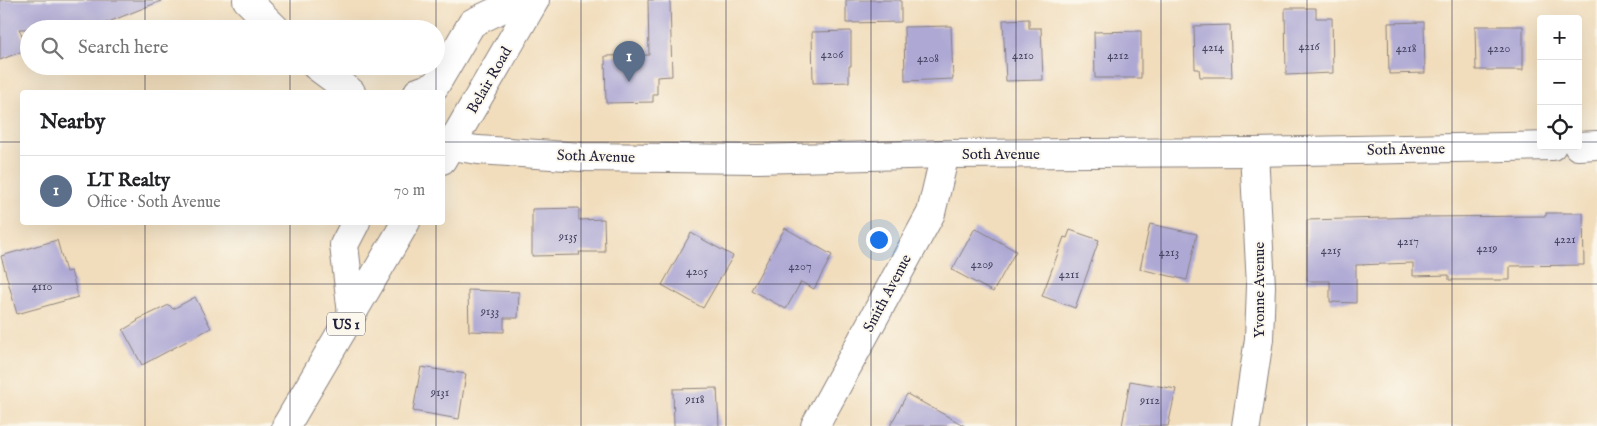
<!DOCTYPE html>
<html lang="en">
<head>
<meta charset="utf-8">
<style>
  :root { --surface:#fff; --page:#f6f6f6; --text:#202124; --muted:#757577; --line:#e0e0e0; --accent:#0f766e }
  body { margin:0; font-family:"IM FELL English",serif; background:var(--page); color:var(--text) }
  .controls { position:absolute; right:15px; top:15px; display:grid; overflow:hidden; border-radius:5px; box-shadow:0 5px 20px #0002 }
  .controls button { width:45px; height:45px; display:grid; place-items:center; padding:0; border:0; border-bottom:1px solid var(--line); background:var(--surface); color:var(--text); font:25px sans-serif }
  .you { position:absolute; left:878px; top:239px; width:18px; height:18px; margin:-12px; border:4px solid #fff; border-radius:50%; background:#1a73e8; box-shadow:0 0 0 8px #1a73e833 }
  .badge { display:grid; place-items:center; width:32px; height:32px; border-radius:50%; background:var(--accent); color:#fff; font-size:16px; font-weight:700 }
  .pin { position:absolute; translate:-50% -41px; filter:drop-shadow(0 1px 2px #0008) }
  .pin::after { content:''; position:absolute; top:26px; width:18px; height:15px; background:inherit; clip-path:polygon(0 0,100% 0,50% 100%) }
  .list { margin:0; padding:0; list-style:none }
  h2 { display:flex; justify-content:space-between; align-items:center; height:65px; margin:0; padding:0 20px; font-size:21px }
  h2 small { font-size:16px; font-weight:400; color:var(--muted) }
  .list li { display:grid; grid-template-columns:32px 1fr auto; gap:15px; align-items:center; box-sizing:border-box; height:70px; padding:0 20px; border-top:1px solid var(--line) }
  .list b { display:block; font-size:19px; white-space:nowrap }
  .list p { margin:0; font-size:16px; white-space:nowrap; color:var(--muted) }
  .list em { font-size:16px; font-style:normal; color:var(--muted) }
  .icon { flex:none; width:28px; height:28px; fill:none; stroke:currentColor; stroke-width:2; stroke-linecap:round; stroke-linejoin:round }
  .map { position:relative; flex:none; width:1597px; height:426px; overflow:hidden }
  .search { position:absolute; background:var(--surface); box-shadow:0 5px 20px #0002; left:20px; top:20px; width:425px; height:55px; display:flex; align-items:center; gap:12px; box-sizing:border-box; padding:0 18px; border-radius:28px; color:var(--muted); font-size:19px }
  .panel { position:absolute; background:var(--surface); box-shadow:0 5px 20px #0002; left:20px; top:90px; width:425px; height:135px; border-radius:5px }
  .map>svg:first-child { display:block }
  .building { fill:#aea9d4 }
  .lines { fill:none; stroke-linecap:round; stroke-linejoin:round }
  .minor-casing { stroke:#8a807c; stroke-width:30 }
  .highway-casing { stroke:#8a807c; stroke-width:30 }
  .minor { stroke:#fff; stroke-width:28 }
  .highway { stroke:#fff; stroke-width:28 }
  .grid { fill:none; stroke:#22223b; stroke-width:1; stroke-opacity:0.55 }
  .labels { text-anchor:middle; stroke-width:4; stroke-linejoin:round; paint-order:stroke }
  .number-label { font-size:12px; fill:#454461 }
  .shield { fill:#fbf7ec; stroke:#636270; stroke-width:1 }
  .shield-label { font-size:14px; font-weight:bold; fill:#22223b }
  .street-label { font-size:15px; fill:#22223b; stroke:#fbf7ec }
</style>
</head>
<body>
<div class="map">
<svg width="1597" height="426" viewBox="0 0 1597 426">
  <rect width="100%" height="100%" fill="#fbf7ec"/>
  <filter id="ink" filterUnits="userSpaceOnUse"><feTurbulence type="fractalNoise" baseFrequency=".02" numOctaves="2"/><feDisplacementMap in="SourceGraphic" scale="10" xChannelSelector="R" yChannelSelector="G"/><feConvolveMatrix kernelMatrix="1 2 1 2 8 2 1 2 1" color-interpolation-filters="sRGB"/></filter>
  <filter id="wash" filterUnits="userSpaceOnUse"><feTurbulence type="fractalNoise" baseFrequency=".0096" numOctaves="4" result="noise"/><feDisplacementMap in="SourceGraphic" scale="20" xChannelSelector="R" yChannelSelector="G"/><feGaussianBlur stdDeviation="1.12" result="paint"/><feColorMatrix in="noise" values="0 0 0 0 0 0 0 0 0 0 0 0 0 0 0 0 0 1.4 0 .05"/><feComposite in="paint" operator="in"/></filter>
  <g filter="url(#wash)">
    <rect width="100%" height="100%" fill="#f1ddbc"/>
    <g id="blocks">
      <g class="building">
        <polygon points="0,0 161,0 161,1 101,25 100,22 81,29 19,29 28,49 0,60"/>
        <polygon points="648,0 670,0 672,76 657,77 657,94 653,94 653,102 606,103 605,56 649,55"/>
        <polygon points="846,0 901,0 901,22 846,23"/>
        <polygon points="1285,8 1316,8 1316,18 1332,18 1333,73 1286,75"/>
        <polygon points="1029,19 1029,28 1041,28 1043,80 1006,81 1003,20"/>
        <polygon points="1424,22 1425,73 1389,74 1388,23"/>
        <polygon points="1230,25 1232,77 1200,77 1199,69 1195,69 1194,26"/>
        <polygon points="951,26 953,79 905,81 904,27"/>
        <polygon points="1475,26 1523,26 1523,70 1476,70"/>
        <polygon points="851,31 851,66 849,66 849,82 813,83 812,32"/>
        <polygon points="1141,31 1141,78 1095,78 1094,32"/>
        <polygon points="579,208 579,220 604,219 605,252 579,252 580,255 532,256 532,209"/>
        <polygon points="1546,213 1583,213 1584,265 1510,266 1510,280 1449,280 1449,275 1413,276 1413,263 1356,265 1356,303 1330,302 1330,281 1307,281 1307,220 1424,217 1546,216"/>
        <polygon points="1150,224 1197,234 1187,280 1140,269"/>
        <polygon points="785,228 832,255 814,289 801,282 786,309 751,290"/>
        <polygon points="975,228 1016,251 993,292 952,270"/>
        <polygon points="1070,230 1099,240 1075,308 1042,296 1064,237 1067,238"/>
        <polygon points="691,233 733,256 703,308 662,285"/>
        <polygon points="57,240 66,272 71,271 78,297 17,314 1,256"/>
        <polygon points="468,290 519,292 518,318 504,318 504,332 469,331"/>
        <polygon points="195,297 211,328 142,365 123,330 138,321 137,320 169,305 173,309"/>
        <polygon points="421,367 466,374 459,419 413,411"/>
        <polygon points="1130,381 1176,389 1168,426 1122,426"/>
        <polygon points="717,388 719,426 674,426 673,389"/>
        <polygon points="907,394 965,426 890,426"/>
      </g>
    </g>
  </g>
  <g filter="url(#ink)">
    <use href="#blocks" fill-opacity="0" stroke="#8a807c" stroke-width="1"/>
    <g class="lines">
      <defs>
        <g id="minor">
          <polyline points="247,0 276,29"/>
          <polyline points="316,66 351,92"/>
          <polyline points="418,92 435,86 472,23 520,0"/>
          <polyline points="451,146 478,150 581,157 757,159 945,154 1254,152 1552,146"/>
          <polyline points="1578,146 1597,145"/>
          <polyline points="352,314 344,245 356,222"/>
          <polyline points="815,426 931,213 945,154"/>
          <polyline points="1246,426 1259,339 1261,286 1254,152"/>
        </g>
        <g id="highway">
          <polyline points="442,160 535,0"/>
          <polyline points="286,426 406,222"/>
        </g>
      </defs>
      <use href="#minor" class="minor-casing"/>
      <use href="#highway" class="highway-casing"/>
      <use href="#minor" class="minor"/>
      <use href="#highway" class="highway"/>
    </g>
  </g>
  <path class="grid" d="M145 0V29M290 0V29M436 0V29M581 0V426M726 0V426M871 0V426M1016 0V426M1161 0V426M1307 0V426M1452 0V426M145 66V92M290 66V92M436 66V92M0 142H22M442 142H1541M1578 142H1597M145 222V426M290 222V426M436 222V426M0 284H1597"/>
  <g class="labels">
    <g class="number-label">
      <text x="1309" y="50">4216</text>
      <text x="1213" y="51">4214</text>
      <text x="1406" y="52">4218</text>
      <text x="1499" y="52">4220</text>
      <text x="832" y="58">4206</text>
      <text x="1023" y="59">4210</text>
      <text x="1118" y="59">4212</text>
      <text x="928" y="62">4208</text>
      <text x="568" y="240">9135</text>
      <text x="1565" y="243">4221</text>
      <text x="1408" y="245">4217</text>
      <text x="1487" y="252">4219</text>
      <text x="1331" y="254">4215</text>
      <text x="1169" y="256">4213</text>
      <text x="982" y="268">4209</text>
      <text x="800" y="270">4207</text>
      <text x="697" y="275">4205</text>
      <text x="1069" y="278">4211</text>
      <text x="42" y="290">4110</text>
      <text x="490" y="315">9133</text>
      <text x="440" y="396">9131</text>
      <text x="695" y="403">9118</text>
      <text x="1150" y="404">9112</text>
    </g>
    <rect class="shield" x="327" y="312.5" width="38" height="23" rx="4"/>
    <g class="shield-label">
      <text x="346" y="329">US 1</text>
    </g>
    <g class="street-label">
      <text transform="translate(489 80) rotate(-60)" y="5">Belair Road</text>
      <text transform="translate(1406 149) rotate(-1)" y="5">Soth Avenue</text>
      <text x="1001" y="159">Soth Avenue</text>
      <text transform="translate(596 156) rotate(2)" y="5">Soth Avenue</text>
      <text transform="translate(1259 290) rotate(-90)" y="5">Yvonne Avenue</text>
      <text transform="translate(887 293) rotate(-62)" y="5">Smith Avenue</text>
    </g>
  </g>
</svg>
<div class="controls">
<button>+</button>
<button>−</button>
<button><svg class="icon" aria-label="locate" viewBox="0 0 24 24"><circle cx="12" cy="12" r="6"/><path d="M12 2v4M12 18v4M2 12h4M18 12h4"/></svg></button>
</div>
<div class="you"></div>
<div class="pin badge" style="left:629px;top:82px;background:#5c6f8a">1</div>
<div class="search"><svg class="icon" aria-label="search" viewBox="0 0 24 24"><circle cx="10" cy="10" r="6"/><path d="M15 15l6 6"/></svg>Search here</div>
<section class="panel">
<h2>Nearby<small></small></h2>
<ul class="list">
<li><span class="badge" style="background:#5c6f8a">1</span><div><b>LT Realty</b><p>Office · Soth Avenue</p></div><em>70 m</em></li>
</ul>
</section>
</div>
</body>
</html>
